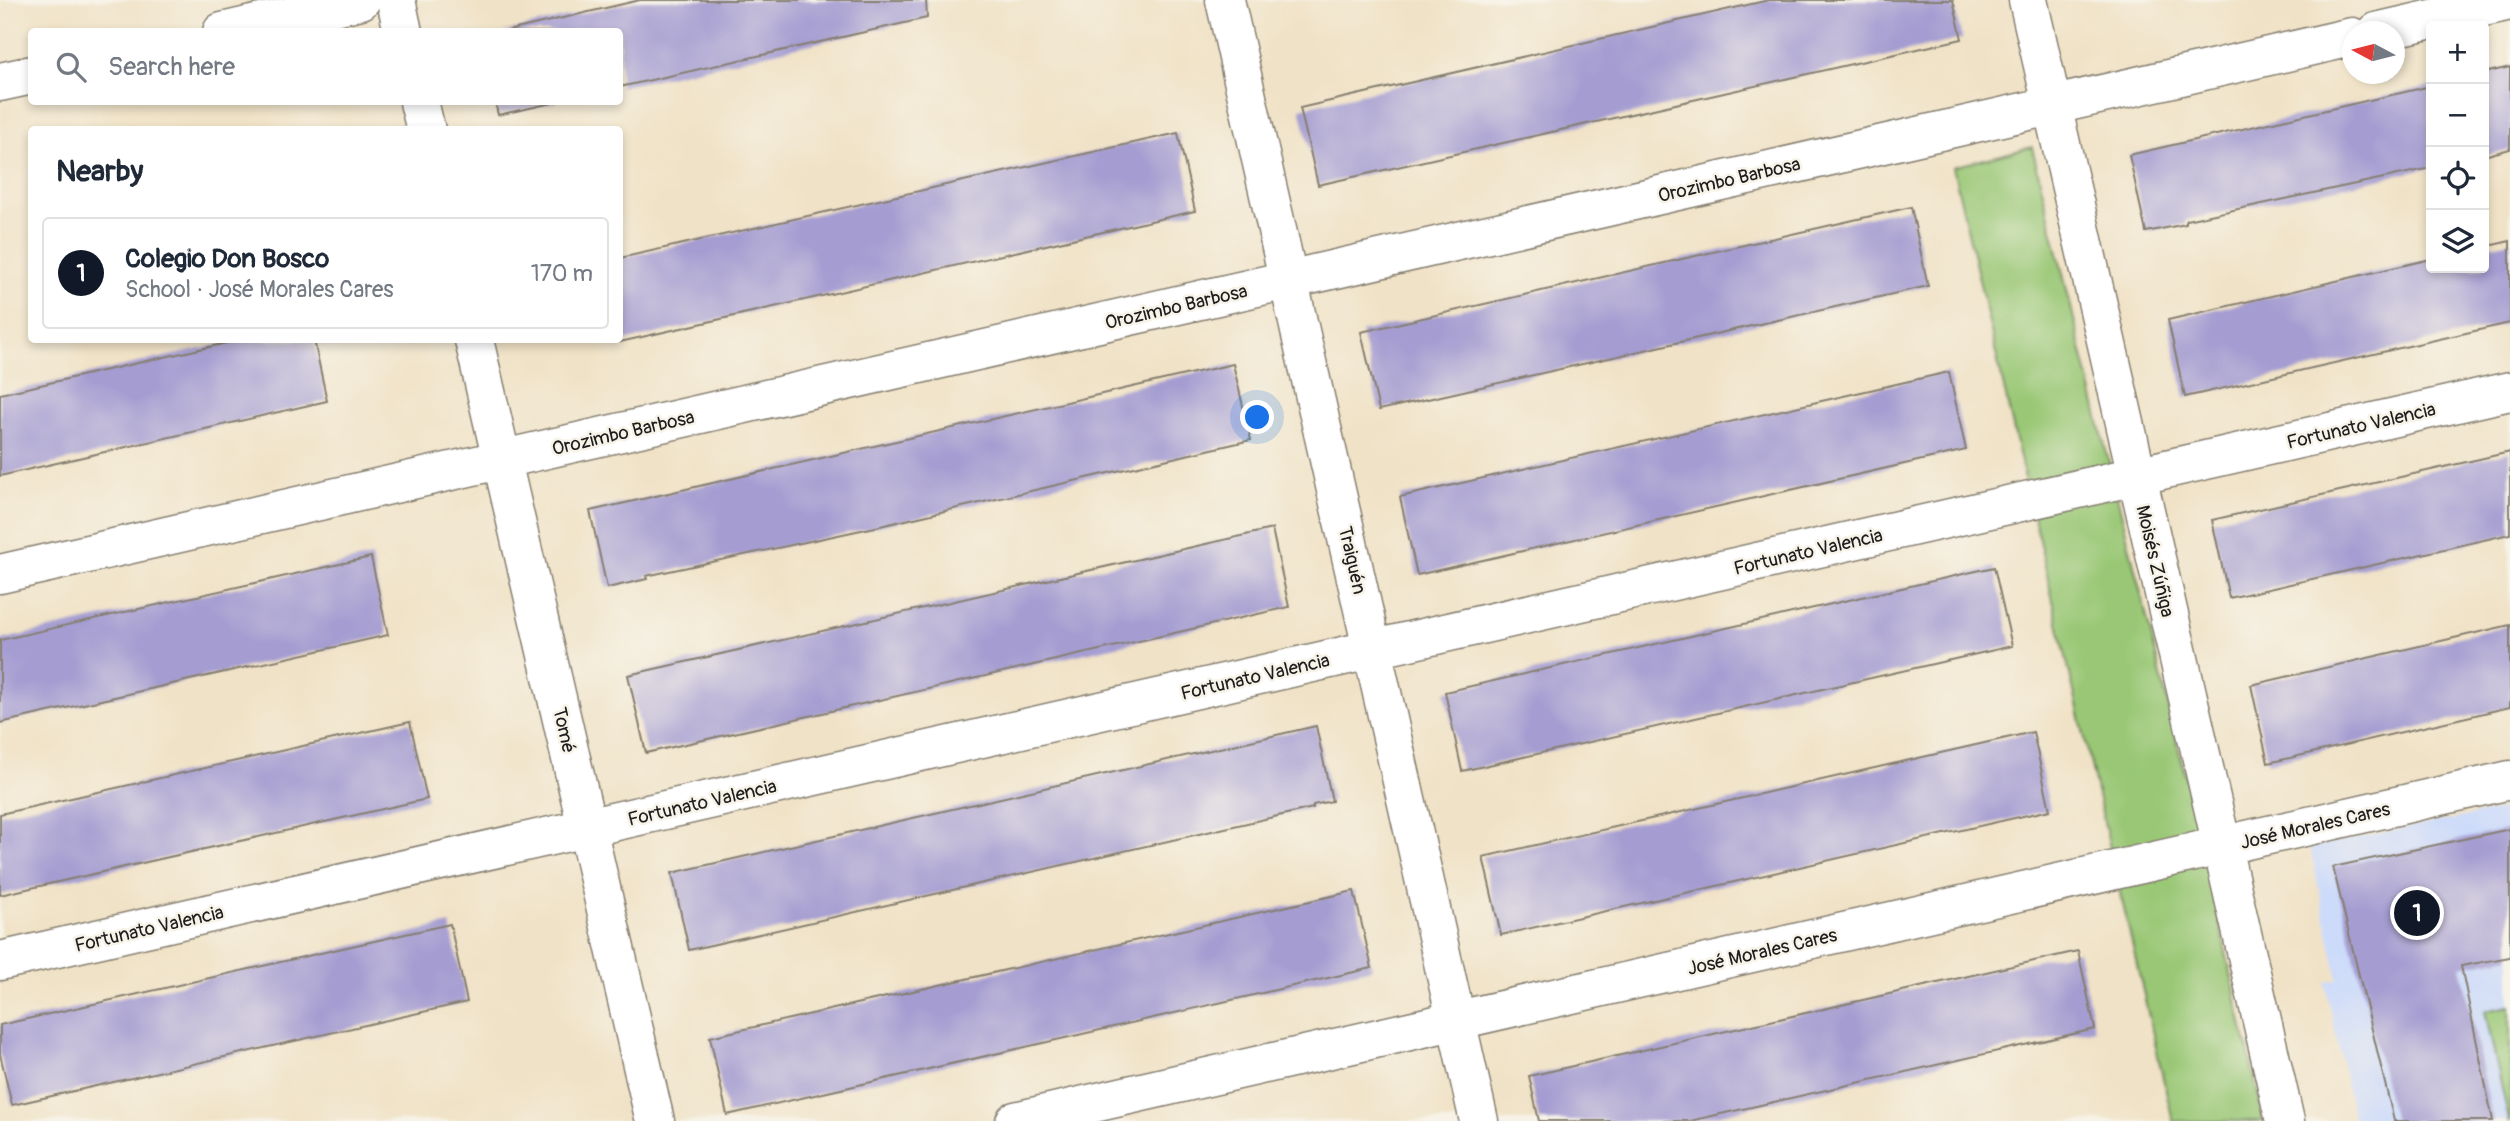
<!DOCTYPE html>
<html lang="en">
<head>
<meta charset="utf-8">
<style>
  :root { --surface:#fff; --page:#f2f2f3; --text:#1f2937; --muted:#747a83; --line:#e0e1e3; --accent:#111827 }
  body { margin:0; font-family:Pangolin,sans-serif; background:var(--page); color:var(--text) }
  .controls { position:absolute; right:21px; top:21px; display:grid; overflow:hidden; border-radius:7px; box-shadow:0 4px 10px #0003 }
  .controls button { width:63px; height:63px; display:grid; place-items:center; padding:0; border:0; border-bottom:2px solid var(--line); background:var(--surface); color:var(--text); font:35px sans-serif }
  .compass { position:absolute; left:2342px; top:21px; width:63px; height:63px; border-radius:50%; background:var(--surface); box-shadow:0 4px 10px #0003; rotate:277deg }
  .you { position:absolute; left:1258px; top:418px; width:24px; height:24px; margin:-18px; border:5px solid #fff; border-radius:50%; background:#1a73e8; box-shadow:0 0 0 10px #1a73e833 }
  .badge { display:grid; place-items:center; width:46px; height:46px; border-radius:50%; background:var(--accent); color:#fff; font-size:23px; font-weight:700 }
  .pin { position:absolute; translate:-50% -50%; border:4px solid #fff; box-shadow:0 2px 7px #0006 }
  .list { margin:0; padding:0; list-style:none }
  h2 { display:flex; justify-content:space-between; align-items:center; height:91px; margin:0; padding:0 28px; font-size:30px }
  h2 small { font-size:23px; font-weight:400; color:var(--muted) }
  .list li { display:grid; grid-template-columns:46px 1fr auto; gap:21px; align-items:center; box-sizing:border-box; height:112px; margin:0 14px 14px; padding:0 14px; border:2px solid var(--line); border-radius:7px }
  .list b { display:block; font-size:26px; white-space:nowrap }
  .list p { margin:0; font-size:23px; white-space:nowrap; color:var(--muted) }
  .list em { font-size:23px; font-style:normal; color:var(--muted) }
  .icon { flex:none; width:38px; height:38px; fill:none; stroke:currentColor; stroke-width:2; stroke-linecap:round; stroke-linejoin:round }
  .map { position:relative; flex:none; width:2510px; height:1121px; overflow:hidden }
  .search { position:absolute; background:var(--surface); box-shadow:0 4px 10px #0003; left:28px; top:28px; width:595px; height:77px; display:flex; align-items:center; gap:18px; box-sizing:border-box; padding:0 24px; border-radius:7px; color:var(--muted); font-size:26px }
  .panel { position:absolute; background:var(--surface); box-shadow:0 4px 10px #0003; left:28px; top:126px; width:595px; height:217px; border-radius:7px }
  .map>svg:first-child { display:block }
  .built { fill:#cddbfa }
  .green { fill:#99c775; stroke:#5a7248; stroke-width:2 }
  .building { fill:#a59dd1 }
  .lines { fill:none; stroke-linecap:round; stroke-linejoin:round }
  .minor-casing { stroke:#867f71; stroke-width:41 }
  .minor { stroke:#fff; stroke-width:38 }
  .labels { text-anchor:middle; stroke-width:5; stroke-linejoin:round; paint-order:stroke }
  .street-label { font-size:19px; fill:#1c1c1c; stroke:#f7f3e8 }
</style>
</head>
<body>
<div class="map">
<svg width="2510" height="1121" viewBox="0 0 2510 1121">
  <rect width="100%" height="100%" fill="#f7f3e8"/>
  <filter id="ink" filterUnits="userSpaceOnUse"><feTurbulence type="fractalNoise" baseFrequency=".0143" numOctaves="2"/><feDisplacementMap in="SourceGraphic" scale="14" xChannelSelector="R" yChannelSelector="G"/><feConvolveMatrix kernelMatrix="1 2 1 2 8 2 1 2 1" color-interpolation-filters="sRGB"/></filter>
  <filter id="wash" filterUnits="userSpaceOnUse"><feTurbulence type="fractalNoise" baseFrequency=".00686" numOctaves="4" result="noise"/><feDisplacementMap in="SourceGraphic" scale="28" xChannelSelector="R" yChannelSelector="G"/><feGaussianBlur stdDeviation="1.57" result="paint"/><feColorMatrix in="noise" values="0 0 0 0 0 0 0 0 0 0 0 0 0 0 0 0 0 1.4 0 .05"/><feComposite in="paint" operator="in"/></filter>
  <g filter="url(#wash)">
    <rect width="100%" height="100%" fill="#f0e2c6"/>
    <polygon class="built" points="2510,808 2510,1121 2354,1121 2325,982 2338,979 2310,847"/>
    <g class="green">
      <polygon points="2032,147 2199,832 2264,1121 2173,1121 1953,167"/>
      <polygon points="2510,1006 2510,1121 2509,1121 2485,1011"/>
    </g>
    <g id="blocks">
      <g class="building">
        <polygon points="640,0 926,0 927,18 620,87 620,32 503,32"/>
        <polygon points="1769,0 1953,0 1962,39 1318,185 1300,108"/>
        <polygon points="2510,67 2510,149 2484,156 2484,73"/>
        <polygon points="2431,86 2431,168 2186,220 2186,224 2146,232 2129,155"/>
        <polygon points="495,102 557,102 498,115"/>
        <polygon points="1178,133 1195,211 620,342 620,258"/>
        <polygon points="1911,207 1928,286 1379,410 1361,332"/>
        <polygon points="2510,241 2510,323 2185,397 2168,320 2431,259 2431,268 2484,268 2484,247"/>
        <polygon points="240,340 314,340 327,401 0,476 0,394"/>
        <polygon points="1233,364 1251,440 880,526 646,576 647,579 607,588 590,511"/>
        <polygon points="1949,372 1966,450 1417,575 1400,497"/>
        <polygon points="2510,452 2510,534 2229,598 2212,520"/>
        <polygon points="1272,529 1289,607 646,753 628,675"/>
        <polygon points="371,557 388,635 0,723 0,640"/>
        <polygon points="1994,567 2012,646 1462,771 1445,692"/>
        <polygon points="2510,625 2510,707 2268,763 2251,685"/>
        <polygon points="410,722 427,799 0,895 0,814"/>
        <polygon points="1316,726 1332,801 1313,805 1313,808 689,950 672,873"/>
        <polygon points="2033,732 2050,810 1501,935 1483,857"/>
        <polygon points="2510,829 2510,957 2461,966 2493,1121 2394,1121 2333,867"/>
        <polygon points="1354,891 1372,968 727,1115 710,1037"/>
        <polygon points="450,924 467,1002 12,1105 0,1054 0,1025"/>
        <polygon points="2078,951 2095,1029 1690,1121 1539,1121 1529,1076"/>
      </g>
    </g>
  </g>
  <g filter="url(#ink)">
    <use href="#blocks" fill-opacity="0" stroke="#867f71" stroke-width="2"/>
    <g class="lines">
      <defs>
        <g id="minor">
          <polyline points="396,0 403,32"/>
          <polyline points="1225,0 1479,1121"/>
          <polyline points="2028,0 2285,1121"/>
          <polyline points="222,32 361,0"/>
          <polyline points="2376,32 2510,1"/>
          <polyline points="0,82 32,75"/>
          <polyline points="419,102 426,130"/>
          <polyline points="474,340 655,1121"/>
          <polyline points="0,574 2352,37"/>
          <polyline points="0,961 2510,391"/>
          <polyline points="1015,1121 2510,780"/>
        </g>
      </defs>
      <use href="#minor" class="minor-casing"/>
      <use href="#minor" class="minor"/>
    </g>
  </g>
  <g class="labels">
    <g class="street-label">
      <text transform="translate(1729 179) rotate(-13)" y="7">Orozimbo Barbosa</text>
      <text transform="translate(1176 306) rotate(-13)" y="7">Orozimbo Barbosa</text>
      <text transform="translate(2361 425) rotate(-13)" y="7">Fortunato Valencia</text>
      <text transform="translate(623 432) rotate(-13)" y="7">Orozimbo Barbosa</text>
      <text transform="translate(1808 551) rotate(-13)" y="7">Fortunato Valencia</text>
      <text transform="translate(1353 560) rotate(77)" y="7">Traiguén</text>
      <text transform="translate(2156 561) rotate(77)" y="7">Moisés Zúñiga</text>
      <text transform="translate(1255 676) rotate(-13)" y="7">Fortunato Valencia</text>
      <text transform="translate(565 730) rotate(77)" y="7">Tomé</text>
      <text transform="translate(702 802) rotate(-13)" y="7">Fortunato Valencia</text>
      <text transform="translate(2315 825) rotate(-13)" y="7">José Morales Cares</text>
      <text transform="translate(149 928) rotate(-13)" y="7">Fortunato Valencia</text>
      <text transform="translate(1762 951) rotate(-13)" y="7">José Morales Cares</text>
    </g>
  </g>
</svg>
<div class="controls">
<button>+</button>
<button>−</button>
<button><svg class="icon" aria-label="locate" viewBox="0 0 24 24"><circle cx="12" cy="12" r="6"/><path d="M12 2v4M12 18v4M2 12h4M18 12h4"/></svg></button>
<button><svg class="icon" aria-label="layers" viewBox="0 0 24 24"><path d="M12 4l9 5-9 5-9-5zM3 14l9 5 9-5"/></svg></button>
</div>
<svg class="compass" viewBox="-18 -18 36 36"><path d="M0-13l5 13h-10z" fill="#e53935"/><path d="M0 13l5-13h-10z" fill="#747a83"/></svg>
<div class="you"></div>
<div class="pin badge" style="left:2417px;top:913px">1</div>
<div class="search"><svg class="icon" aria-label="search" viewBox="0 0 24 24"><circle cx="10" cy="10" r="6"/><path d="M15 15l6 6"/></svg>Search here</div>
<section class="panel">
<h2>Nearby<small></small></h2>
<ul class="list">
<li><span class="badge">1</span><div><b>Colegio Don Bosco</b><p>School · José Morales Cares</p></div><em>170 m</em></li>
</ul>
</section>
</div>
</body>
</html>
